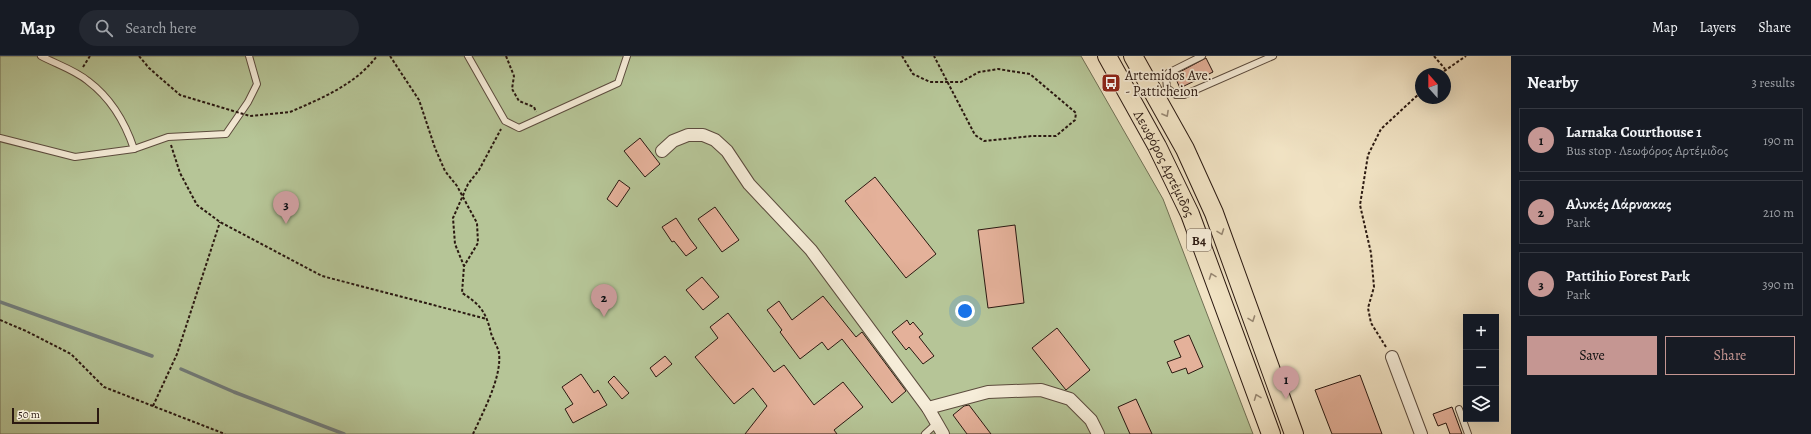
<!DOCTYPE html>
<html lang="en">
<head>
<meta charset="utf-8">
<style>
  :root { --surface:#171b24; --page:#242831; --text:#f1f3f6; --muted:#9ea1a6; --line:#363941; --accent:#c59692 }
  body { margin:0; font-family:Alegreya,serif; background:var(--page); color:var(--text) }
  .controls { position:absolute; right:12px; bottom:12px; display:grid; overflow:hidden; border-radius:0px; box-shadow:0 4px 16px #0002 }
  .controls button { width:36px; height:36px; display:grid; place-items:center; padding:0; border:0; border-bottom:1px solid var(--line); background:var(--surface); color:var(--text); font:20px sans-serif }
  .compass { position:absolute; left:1415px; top:12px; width:36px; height:36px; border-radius:50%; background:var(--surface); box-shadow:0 4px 16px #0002; rotate:339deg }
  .scale { position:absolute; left:12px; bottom:10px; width:87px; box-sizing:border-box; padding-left:4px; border:2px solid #2b1911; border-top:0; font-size:11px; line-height:14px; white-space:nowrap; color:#2b1911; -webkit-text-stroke:3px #f6edd9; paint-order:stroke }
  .you { position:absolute; left:965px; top:255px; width:14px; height:14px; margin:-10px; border:3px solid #fff; border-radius:50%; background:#1a73e8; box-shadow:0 0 0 6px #1a73e833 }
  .badge { display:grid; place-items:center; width:26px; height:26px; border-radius:50%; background:var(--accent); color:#111; font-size:13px; font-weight:700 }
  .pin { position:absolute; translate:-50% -33px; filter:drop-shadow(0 1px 2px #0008) }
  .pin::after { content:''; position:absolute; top:21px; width:14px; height:12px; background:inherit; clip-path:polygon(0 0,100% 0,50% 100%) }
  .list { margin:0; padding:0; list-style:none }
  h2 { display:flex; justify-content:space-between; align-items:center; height:52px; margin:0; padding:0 16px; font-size:17px }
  h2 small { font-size:13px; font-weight:400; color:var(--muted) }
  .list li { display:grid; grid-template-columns:26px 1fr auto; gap:12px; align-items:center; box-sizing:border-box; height:64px; margin:0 8px 8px; padding:0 8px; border:1px solid var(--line); border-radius:0px }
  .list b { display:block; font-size:15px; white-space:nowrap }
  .list p { margin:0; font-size:13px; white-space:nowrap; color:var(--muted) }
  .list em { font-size:13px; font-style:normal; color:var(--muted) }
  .actions { display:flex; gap:8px; padding:12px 16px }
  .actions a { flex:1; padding:9px 0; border:1px solid var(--accent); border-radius:0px; text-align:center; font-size:14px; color:var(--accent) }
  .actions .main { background:var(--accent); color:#111 }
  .icon { flex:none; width:22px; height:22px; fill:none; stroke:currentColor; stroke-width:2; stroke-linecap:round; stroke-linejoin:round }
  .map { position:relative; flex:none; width:1511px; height:378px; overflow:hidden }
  header { display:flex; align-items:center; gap:24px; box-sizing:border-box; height:56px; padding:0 20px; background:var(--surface); border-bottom:1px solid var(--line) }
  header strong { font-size:19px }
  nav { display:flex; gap:22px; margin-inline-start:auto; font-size:14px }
  .search { width:280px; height:36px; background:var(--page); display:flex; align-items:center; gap:10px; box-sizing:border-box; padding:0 14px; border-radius:22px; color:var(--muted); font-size:15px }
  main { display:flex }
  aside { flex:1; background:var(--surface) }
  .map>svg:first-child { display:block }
  .green { fill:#b6c597; stroke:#706f54 }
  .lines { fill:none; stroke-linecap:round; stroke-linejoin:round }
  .stream { stroke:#717b79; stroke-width:3.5 }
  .building { fill:#e4b19a; stroke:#2b1911 }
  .service-casing { stroke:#5c4c3e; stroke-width:8 }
  .minor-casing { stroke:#5c4c3e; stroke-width:14 }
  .primary-casing { stroke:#2b1911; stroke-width:20 }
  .path { stroke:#2b1911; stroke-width:2; stroke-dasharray:3 2; stroke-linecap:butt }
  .service { stroke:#f6edd9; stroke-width:6 }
  .minor { stroke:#f6edd9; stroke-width:12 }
  .primary { stroke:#f1e3c4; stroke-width:18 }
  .path-bridge { stroke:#2b1911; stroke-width:2; stroke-dasharray:3 2; stroke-linecap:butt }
  .oneway { stroke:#988873 }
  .labels { text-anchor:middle; stroke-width:3.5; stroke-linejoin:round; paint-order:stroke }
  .shield { fill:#f6edd9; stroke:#68594d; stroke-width:1 }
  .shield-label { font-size:13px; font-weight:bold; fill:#2b1911 }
  .poi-label { font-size:14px; fill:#2b1911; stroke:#f6edd9; text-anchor:start }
  .street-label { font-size:14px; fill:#2b1911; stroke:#f6edd9 }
</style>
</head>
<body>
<header>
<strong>Map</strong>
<div class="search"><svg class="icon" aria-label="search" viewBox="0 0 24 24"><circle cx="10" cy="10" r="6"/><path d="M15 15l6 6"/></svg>Search here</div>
<nav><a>Map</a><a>Layers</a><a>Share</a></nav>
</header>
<main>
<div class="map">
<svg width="1511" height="378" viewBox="0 0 1511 378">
  <rect width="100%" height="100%" fill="#f1e3c4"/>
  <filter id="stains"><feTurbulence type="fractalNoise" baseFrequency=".005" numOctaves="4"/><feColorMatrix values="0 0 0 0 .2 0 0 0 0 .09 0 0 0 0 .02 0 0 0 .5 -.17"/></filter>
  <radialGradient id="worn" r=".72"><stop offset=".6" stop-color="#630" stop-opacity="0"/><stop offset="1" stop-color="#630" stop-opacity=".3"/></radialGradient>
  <polygon class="green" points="0,0 1081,0 1163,143 1253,378 0,378"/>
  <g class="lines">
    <g class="stream">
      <polyline points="0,246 152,300"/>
      <polyline points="181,313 234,336 344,378"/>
    </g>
  </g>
  <g class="building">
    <polygon points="1206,2 1213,16 1180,32 1174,19"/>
    <polygon points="640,82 660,108 645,121 624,95"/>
    <polygon points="875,121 936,198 906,222 845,145"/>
    <polygon points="619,124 630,132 617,151 607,143"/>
    <polygon points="715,151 739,184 722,196 698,163"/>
    <polygon points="676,162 690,183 697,192 686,200 674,185 672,186 662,171"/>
    <polygon points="1015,169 1024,247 988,252 978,174"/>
    <polygon points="702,221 719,241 703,254 686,234"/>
    <polygon points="823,240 856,281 862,276 906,335 892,347 842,283 828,294 822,286 800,303 780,276 782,274 767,254 779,245 792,264"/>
    <polygon points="728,257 774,316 784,309 814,349 843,326 863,351 834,374 837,378 745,378 767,350 753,332 734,348 695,301 718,282 710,271"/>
    <polygon points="907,264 910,269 913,266 923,278 919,281 934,300 923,308 909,291 906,294 892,276"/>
    <polygon points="1057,272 1090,314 1066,334 1032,292"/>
    <polygon points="1189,279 1203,311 1188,318 1186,312 1172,317 1167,306 1181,301 1174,285"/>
    <polygon points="665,300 672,308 656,321 650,312"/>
    <polygon points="581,318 594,337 598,334 607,349 573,367 565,353 573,348 562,331"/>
    <polygon points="1360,319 1382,378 1332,378 1315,334"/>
    <polygon points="614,320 629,337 622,343 608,326"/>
    <polygon points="1136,343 1152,378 1130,378 1118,351"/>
    <polygon points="969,349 991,378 967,378 953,359 964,350"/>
    <polygon points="1452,351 1462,378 1450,378 1446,367 1438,370 1433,358"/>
  </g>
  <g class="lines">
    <defs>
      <g id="service">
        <path d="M41 0C56 8 75 14 88 25 112 43 125 66 134 93"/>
        <polyline points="468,0 505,65 519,72 618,27 627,0"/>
        <polyline points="1202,0 1168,17 1166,22 1167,32 1176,39 1184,39 1273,0"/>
        <polyline points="0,82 75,101 134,93 168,81 226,78 248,46 257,28 249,0"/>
        <polyline points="1459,353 1468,378"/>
        <polyline points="925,378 937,367"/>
      </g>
      <g id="minor">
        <polyline points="662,95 673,85 688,79 703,79 715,84 727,95 749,128 811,194 928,352 943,378"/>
        <polyline points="1392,301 1421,378"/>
        <polyline points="928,352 988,336 1041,334 1070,343 1091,364 1098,378"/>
      </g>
      <g id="primary">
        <path id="s1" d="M1107 0 1157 90 1190 158 1271 378"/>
        <polyline points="1133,0 1185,93 1214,157 1294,378"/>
      </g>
    </defs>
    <use href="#service" class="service-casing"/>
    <use href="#minor" class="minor-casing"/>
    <use href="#primary" class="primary-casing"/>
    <g class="path">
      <polyline points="390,0 419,44 435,92 445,115 457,130 477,167 478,187 464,210"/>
      <polyline points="506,0 514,20 512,33 519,45 534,51 536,56"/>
      <polyline points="902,0 913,18 930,26 961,26 979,16 998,13 1030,18 1076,57 1075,64 1056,80 1032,80 984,85 975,79 934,0"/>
      <polyline points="1434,0 1445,13"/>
      <polyline points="83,11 90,0"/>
      <polyline points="1440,18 1466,0"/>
      <path d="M290 56C322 42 355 29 377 0"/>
      <polyline points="171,89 180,117 197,149 220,166 322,220 487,263"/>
      <polyline points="0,264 26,275 71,298 104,331 225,378"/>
      <polyline points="1386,291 1371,267 1368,252 1374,231 1371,197 1360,149 1368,99 1381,73 1421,36"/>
      <polyline points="153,350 177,298 220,166"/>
      <path d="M473 378C483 356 502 321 499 297 498 291 493 284 491 277 486 256 480 248 462 237L464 210 455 188 453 162 468 128 479 114 501 73"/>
    </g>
    <use href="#service" class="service"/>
    <use href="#minor" class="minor"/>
    <use href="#primary" class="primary"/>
    <polyline class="path-bridge" points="139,0 149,12 180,39 250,60 290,56"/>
  </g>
  <defs><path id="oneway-chevron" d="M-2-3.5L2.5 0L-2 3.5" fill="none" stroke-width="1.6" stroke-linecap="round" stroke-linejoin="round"/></defs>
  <g class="oneway">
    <use href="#oneway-chevron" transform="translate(1166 58) rotate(61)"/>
    <use href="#oneway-chevron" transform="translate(1221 176) rotate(70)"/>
    <use href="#oneway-chevron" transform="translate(1212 220) rotate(-110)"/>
    <use href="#oneway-chevron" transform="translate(1252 263) rotate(70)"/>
    <use href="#oneway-chevron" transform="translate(1257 341) rotate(-111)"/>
  </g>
  <defs>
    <symbol id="bus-square" viewBox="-11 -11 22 22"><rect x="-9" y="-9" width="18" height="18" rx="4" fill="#8f2418" stroke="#f6edd9"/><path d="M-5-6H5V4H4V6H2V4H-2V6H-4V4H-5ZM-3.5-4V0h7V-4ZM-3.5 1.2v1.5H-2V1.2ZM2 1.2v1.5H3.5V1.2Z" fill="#fff"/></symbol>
  </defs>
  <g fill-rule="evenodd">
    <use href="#bus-square" x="1100" y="16" width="22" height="22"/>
  </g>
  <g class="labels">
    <rect class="shield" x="1187" y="173" width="24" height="22" rx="3"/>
    <g class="shield-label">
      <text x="1199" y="189">B4</text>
    </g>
    <g class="poi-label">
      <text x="1125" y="24">Artemidos Ave.<tspan x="1125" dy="16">- Patticheion</tspan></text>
    </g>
    <g class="street-label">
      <text dy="5" stroke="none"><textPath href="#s1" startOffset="122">Λεωφόρος Αρτέμιδος</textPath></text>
    </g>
  </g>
  <rect width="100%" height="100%" filter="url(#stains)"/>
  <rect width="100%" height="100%" fill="url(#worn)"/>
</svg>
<div class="controls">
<button>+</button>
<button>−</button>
<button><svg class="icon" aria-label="layers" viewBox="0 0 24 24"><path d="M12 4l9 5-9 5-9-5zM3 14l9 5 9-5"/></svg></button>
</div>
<svg class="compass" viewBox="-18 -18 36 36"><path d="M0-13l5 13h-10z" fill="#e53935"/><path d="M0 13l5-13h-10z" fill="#9ea1a6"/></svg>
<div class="scale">50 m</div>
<div class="you"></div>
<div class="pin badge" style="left:1286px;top:343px">1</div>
<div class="pin badge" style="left:604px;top:261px">2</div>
<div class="pin badge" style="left:286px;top:168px">3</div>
</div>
<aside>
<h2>Nearby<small>3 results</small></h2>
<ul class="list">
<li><span class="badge">1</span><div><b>Larnaka Courthouse 1</b><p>Bus stop · Λεωφόρος Αρτέμιδος</p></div><em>190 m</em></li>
<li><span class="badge">2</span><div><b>Αλυκές Λάρνακας</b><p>Park</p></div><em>210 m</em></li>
<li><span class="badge">3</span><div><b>Pattihio Forest Park</b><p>Park</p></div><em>390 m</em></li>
</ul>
<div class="actions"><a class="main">Save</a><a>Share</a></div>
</aside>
</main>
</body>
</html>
